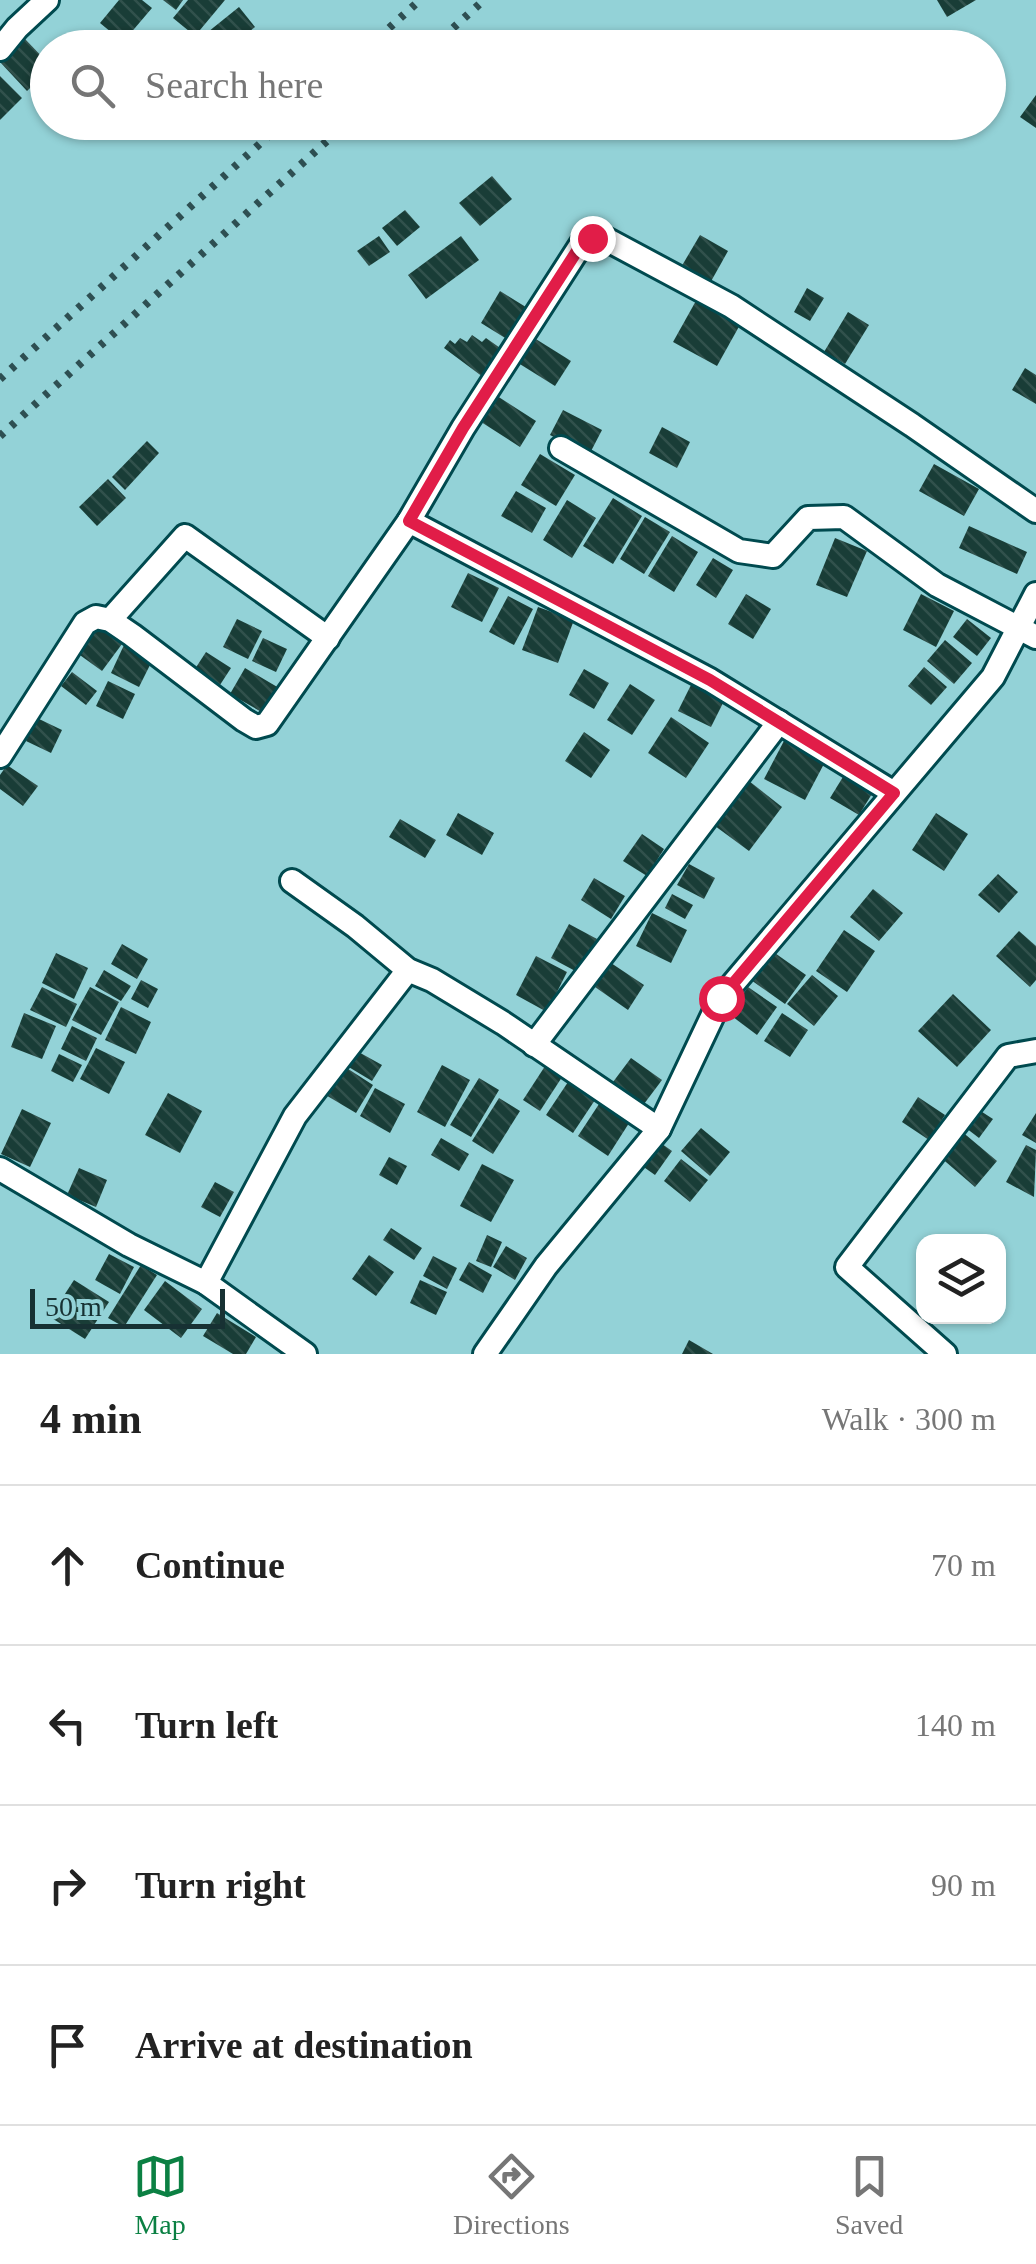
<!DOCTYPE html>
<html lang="en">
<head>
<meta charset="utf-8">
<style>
  :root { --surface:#fff; --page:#f6f6f6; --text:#222; --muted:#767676; --line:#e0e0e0; --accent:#0b8043 }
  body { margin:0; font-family:Georgia,serif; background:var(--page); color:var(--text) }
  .controls { position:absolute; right:30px; bottom:30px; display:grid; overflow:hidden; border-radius:20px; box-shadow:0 2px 8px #0004 }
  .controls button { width:90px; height:90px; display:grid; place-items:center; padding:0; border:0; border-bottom:2px solid var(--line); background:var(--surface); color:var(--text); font:50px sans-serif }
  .scale { position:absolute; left:30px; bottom:25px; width:195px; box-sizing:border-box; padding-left:10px; border:5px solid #173133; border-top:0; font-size:28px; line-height:35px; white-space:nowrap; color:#173133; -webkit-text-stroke:8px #93d2d7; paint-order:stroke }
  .stop { position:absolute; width:30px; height:30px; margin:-22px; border:8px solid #e11d48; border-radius:50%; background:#fff }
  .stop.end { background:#e11d48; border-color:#fff; box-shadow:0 2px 10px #0008 }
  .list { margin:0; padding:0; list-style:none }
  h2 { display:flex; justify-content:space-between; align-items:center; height:130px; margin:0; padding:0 40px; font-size:42px }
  h2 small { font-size:32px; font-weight:400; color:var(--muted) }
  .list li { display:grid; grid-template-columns:65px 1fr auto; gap:30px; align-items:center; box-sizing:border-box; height:160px; padding:0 40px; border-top:2px solid var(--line) }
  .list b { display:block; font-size:38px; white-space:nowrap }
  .list em { font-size:32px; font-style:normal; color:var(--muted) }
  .icon { flex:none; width:55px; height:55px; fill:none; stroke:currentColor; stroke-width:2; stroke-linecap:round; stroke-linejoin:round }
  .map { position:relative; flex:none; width:1036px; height:1354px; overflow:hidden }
  .search { position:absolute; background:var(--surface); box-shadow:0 2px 8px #0004; left:30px; right:30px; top:30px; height:110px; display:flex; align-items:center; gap:25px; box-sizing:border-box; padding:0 35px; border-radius:55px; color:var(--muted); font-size:38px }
  .sheet { height:770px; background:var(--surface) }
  nav { display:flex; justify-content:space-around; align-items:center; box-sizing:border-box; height:140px; border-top:2px solid var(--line); background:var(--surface); font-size:28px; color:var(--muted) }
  nav a { display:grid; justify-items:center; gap:5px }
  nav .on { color:var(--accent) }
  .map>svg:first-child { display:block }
  .building { fill:url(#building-back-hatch) }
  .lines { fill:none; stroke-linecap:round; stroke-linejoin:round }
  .minor-casing { stroke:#004a4f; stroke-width:28 }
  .minor { stroke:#fff; stroke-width:22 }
  .rail { stroke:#2e4f52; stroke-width:8; stroke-dasharray:5 10; stroke-linecap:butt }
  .route { stroke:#e11d48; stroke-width:12 }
</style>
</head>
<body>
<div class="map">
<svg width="1036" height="1354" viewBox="0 0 1036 1354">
  <defs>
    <pattern id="building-back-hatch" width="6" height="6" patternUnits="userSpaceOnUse" patternTransform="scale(2.5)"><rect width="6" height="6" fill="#193d37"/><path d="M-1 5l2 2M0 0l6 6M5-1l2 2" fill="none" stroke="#31514c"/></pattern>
  </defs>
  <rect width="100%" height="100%" fill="#93d2d7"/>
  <g class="building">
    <polygon points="119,0 142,0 152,8 123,42 100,23"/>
    <polygon points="163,0 183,0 176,10"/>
    <polygon points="188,0 225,0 195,36 173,18"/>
    <polygon points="937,0 976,0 947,17"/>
    <polygon points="239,7 255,27 229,48 204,48 198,40"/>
    <polygon points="178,38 188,48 169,48"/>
    <polygon points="25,39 48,63 48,71 27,91 0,62"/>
    <polygon points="0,76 22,98 0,120"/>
    <polygon points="1036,95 1036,128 1020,117"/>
    <polygon points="492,176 512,199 480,226 459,203"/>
    <polygon points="405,210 420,227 397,246 382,228"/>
    <polygon points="700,235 728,251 709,285 680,269"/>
    <polygon points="379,236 390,252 369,266 357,251"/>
    <polygon points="461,236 479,260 426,299 408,275"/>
    <polygon points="807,288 824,298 810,321 794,312"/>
    <polygon points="500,291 529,309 510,341 481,323"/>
    <polygon points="697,299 741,323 717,366 673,342"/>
    <polygon points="848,312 869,325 845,364 824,352"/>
    <polygon points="472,335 482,342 486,338 503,350 483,377 444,348 450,340 455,344 460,338 467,342"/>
    <polygon points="531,336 571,361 555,386 515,361"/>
    <polygon points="1025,368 1036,375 1036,404 1012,390"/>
    <polygon points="494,394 536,421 520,447 478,420"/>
    <polygon points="563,410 602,430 589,455 550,435"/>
    <polygon points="662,427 690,442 677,468 649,453"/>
    <polygon points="147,441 159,453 125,490 112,477"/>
    <polygon points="540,454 575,475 556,506 521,485"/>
    <polygon points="934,464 979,489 964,516 919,491"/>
    <polygon points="108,479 126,498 97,526 79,507"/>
    <polygon points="516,491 546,508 532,533 501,516"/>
    <polygon points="613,498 642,516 613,564 583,546"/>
    <polygon points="567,500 596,518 572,558 543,540"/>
    <polygon points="645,517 670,532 644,574 620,559"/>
    <polygon points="969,526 1027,552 1017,574 959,548"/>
    <polygon points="672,536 698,552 674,592 648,576"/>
    <polygon points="835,538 867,551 847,597 816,585"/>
    <polygon points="713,558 733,570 716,598 696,585"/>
    <polygon points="468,573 499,588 482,622 451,607"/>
    <polygon points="746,594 771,609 753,639 728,624"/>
    <polygon points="921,594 954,611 936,647 903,630"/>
    <polygon points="508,596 533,609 514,645 489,632"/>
    <polygon points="538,607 574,620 558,663 522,650"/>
    <polygon points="237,619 262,631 248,659 223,647"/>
    <polygon points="967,619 991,638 977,656 953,637"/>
    <polygon points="96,626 122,644 102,671 77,653"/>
    <polygon points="263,638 287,649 276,672 252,661"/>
    <polygon points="945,640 972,663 954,684 927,661"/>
    <polygon points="124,645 153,659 139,687 111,673"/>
    <polygon points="206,652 231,668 218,688 193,672"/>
    <polygon points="924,667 947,687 931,705 908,686"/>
    <polygon points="245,668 279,688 265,714 230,694"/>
    <polygon points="584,669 609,683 594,709 569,695"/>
    <polygon points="72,672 97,691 86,705 61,686"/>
    <polygon points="108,681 135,694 123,719 96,706"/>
    <polygon points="630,684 655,700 632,735 607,720"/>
    <polygon points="691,685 724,701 711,727 678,711"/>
    <polygon points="671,717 709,743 686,778 648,753"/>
    <polygon points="37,718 62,730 51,753 26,741"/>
    <polygon points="584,732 610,750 591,778 565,761"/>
    <polygon points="785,739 826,760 805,800 764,779"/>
    <polygon points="7,765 38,786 23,806 0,789 0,775"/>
    <polygon points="846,772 875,789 859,815 830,798"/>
    <polygon points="749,781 782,807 749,851 715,826"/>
    <polygon points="458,813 494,833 482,855 446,835"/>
    <polygon points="936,813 968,834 944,871 912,850"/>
    <polygon points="400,819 436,840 425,858 389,837"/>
    <polygon points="642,834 664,849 647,876 623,861"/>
    <polygon points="689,864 715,878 704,899 677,885"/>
    <polygon points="998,874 1018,892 999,913 978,895"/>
    <polygon points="594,878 625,896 611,919 581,900"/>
    <polygon points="873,889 903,913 879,941 850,917"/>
    <polygon points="672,894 693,905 685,919 665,908"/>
    <polygon points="652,913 687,930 671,963 636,946"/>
    <polygon points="569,924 597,939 579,973 551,958"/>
    <polygon points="844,930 875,951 847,992 816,971"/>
    <polygon points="1019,931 1036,946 1036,980 1030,987 996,956"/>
    <polygon points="122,944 148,959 137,979 111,964"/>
    <polygon points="772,951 806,975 785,1004 751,980"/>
    <polygon points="56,953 88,968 74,999 42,983"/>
    <polygon points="536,956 567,972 547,1012 516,995"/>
    <polygon points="611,963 644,985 628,1010 595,987"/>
    <polygon points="104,970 131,986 121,1001 95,986"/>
    <polygon points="812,975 838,996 814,1026 787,1004"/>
    <polygon points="141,980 158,989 148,1008 131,999"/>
    <polygon points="42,987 77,1004 66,1027 30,1010"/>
    <polygon points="90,987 119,1002 101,1035 72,1020"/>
    <polygon points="748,987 777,1007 757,1035 729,1014"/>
    <polygon points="953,994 991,1030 957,1067 918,1031"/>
    <polygon points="121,1007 151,1022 136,1054 105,1040"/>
    <polygon points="24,1013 56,1026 42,1059 11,1047"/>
    <polygon points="782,1013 808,1030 790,1057 764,1041"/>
    <polygon points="72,1026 97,1038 86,1061 61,1049"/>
    <polygon points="96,1048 125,1062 109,1094 80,1079"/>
    <polygon points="355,1050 382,1065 372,1081 347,1066"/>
    <polygon points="59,1054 82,1065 73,1082 51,1071"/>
    <polygon points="631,1058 662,1080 641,1108 610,1086"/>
    <polygon points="549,1060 566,1071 540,1111 523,1100"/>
    <polygon points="342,1065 373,1085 356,1113 324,1094"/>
    <polygon points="442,1065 470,1080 445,1127 417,1112"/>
    <polygon points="479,1078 499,1090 471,1137 450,1125"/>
    <polygon points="568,1082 595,1100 573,1133 546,1115"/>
    <polygon points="375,1088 405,1104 390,1133 360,1116"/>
    <polygon points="168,1093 202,1111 180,1153 145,1135"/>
    <polygon points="918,1097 945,1115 929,1140 902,1122"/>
    <polygon points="499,1098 520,1111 493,1154 472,1141"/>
    <polygon points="601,1101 631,1120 608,1156 578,1136"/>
    <polygon points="22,1109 51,1123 30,1167 1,1154"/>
    <polygon points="979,1110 993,1119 979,1138 966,1128"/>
    <polygon points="1036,1113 1036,1143 1022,1135"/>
    <polygon points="701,1128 730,1152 710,1176 681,1151"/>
    <polygon points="960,1130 997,1161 975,1187 939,1156"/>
    <polygon points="441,1138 469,1154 459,1171 431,1155"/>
    <polygon points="655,1139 672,1151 655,1175 638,1163"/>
    <polygon points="1026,1145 1036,1150 1034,1197 1006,1182"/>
    <polygon points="389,1157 407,1166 397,1185 379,1175"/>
    <polygon points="681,1159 708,1180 690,1202 664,1181"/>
    <polygon points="482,1164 514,1180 491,1222 460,1206"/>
    <polygon points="79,1168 107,1180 96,1207 67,1195"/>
    <polygon points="215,1182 234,1192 220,1217 201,1207"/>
    <polygon points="391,1228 422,1248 414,1260 383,1240"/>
    <polygon points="487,1235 502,1242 491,1267 476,1261"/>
    <polygon points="506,1246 527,1258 515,1280 493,1267"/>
    <polygon points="109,1254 134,1267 120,1294 95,1280"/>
    <polygon points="369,1255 394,1272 376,1296 352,1279"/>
    <polygon points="433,1256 457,1268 447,1289 423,1276"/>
    <polygon points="469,1262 492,1275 483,1293 459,1280"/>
    <polygon points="141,1265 157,1275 124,1327 108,1318"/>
    <polygon points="74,1280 109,1302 85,1339 50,1317"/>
    <polygon points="420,1280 447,1292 436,1315 410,1303"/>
    <polygon points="165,1281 202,1309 181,1338 144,1310"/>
    <polygon points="217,1313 256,1337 246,1354 233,1354 203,1336"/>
    <polygon points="689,1340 713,1354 682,1354"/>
  </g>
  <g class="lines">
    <defs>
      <g id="minor">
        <polyline points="0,49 17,28 47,0"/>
        <polyline points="561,448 739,551 773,556 808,518 844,517 937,585 1036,637"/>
        <polyline points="409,521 463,428 584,240 604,238 731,306 912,425 1036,511"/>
        <polyline points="110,620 185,536 328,638"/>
        <polyline points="0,756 85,623 96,617 110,620 132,635 244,720 256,727 267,724 409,521 710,680 894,793"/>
        <polyline points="292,881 355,926 408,970 432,980 503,1023 659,1129"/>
        <polyline points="534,1045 779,722"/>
        <polyline points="0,1169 129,1245 206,1283 305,1354"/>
        <polyline points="206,1283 295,1116 408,970"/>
        <polyline points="485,1354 546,1266 659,1129 721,998 993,677 1036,594"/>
        <polyline points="945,1354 847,1267 1008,1056 1036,1051"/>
      </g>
    </defs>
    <use href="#minor" class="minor-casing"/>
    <use href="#minor" class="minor"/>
    <g class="rail">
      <polyline points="367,48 420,0"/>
      <polyline points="431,48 484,0"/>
      <polyline points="0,379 284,122"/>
      <polyline points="0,436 348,122"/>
    </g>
  </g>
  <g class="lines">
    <polyline class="route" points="592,238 584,240 463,428 409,521 710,680 894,793 721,998"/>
  </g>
</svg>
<div class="controls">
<button><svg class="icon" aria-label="layers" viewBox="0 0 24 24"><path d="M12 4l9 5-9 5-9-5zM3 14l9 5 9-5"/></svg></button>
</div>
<div class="scale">50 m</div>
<div class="stop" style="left:721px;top:998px"></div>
<div class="stop end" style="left:592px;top:238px"></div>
<div class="search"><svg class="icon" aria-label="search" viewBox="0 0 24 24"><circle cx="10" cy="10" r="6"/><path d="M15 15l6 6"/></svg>Search here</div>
</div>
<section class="sheet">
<h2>4 min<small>Walk · 300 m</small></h2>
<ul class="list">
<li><svg class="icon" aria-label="ahead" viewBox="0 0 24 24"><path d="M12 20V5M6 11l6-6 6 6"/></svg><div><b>Continue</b></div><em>70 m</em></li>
<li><svg class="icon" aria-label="left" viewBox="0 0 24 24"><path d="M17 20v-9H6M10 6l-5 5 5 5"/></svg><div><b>Turn left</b></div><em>140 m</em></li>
<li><svg class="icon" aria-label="right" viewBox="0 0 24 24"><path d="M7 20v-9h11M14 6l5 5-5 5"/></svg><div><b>Turn right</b></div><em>90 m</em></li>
<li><svg class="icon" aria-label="arrive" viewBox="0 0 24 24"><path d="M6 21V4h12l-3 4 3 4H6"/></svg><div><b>Arrive at destination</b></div></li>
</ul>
</section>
<nav>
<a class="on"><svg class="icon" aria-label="map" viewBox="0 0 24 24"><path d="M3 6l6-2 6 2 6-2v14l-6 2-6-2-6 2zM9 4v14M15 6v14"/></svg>Map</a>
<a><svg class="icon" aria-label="directions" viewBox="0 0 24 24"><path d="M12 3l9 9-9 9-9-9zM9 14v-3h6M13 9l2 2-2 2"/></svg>Directions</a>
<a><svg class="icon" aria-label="saved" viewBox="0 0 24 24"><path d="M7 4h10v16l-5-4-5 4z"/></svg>Saved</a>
</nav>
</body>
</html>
